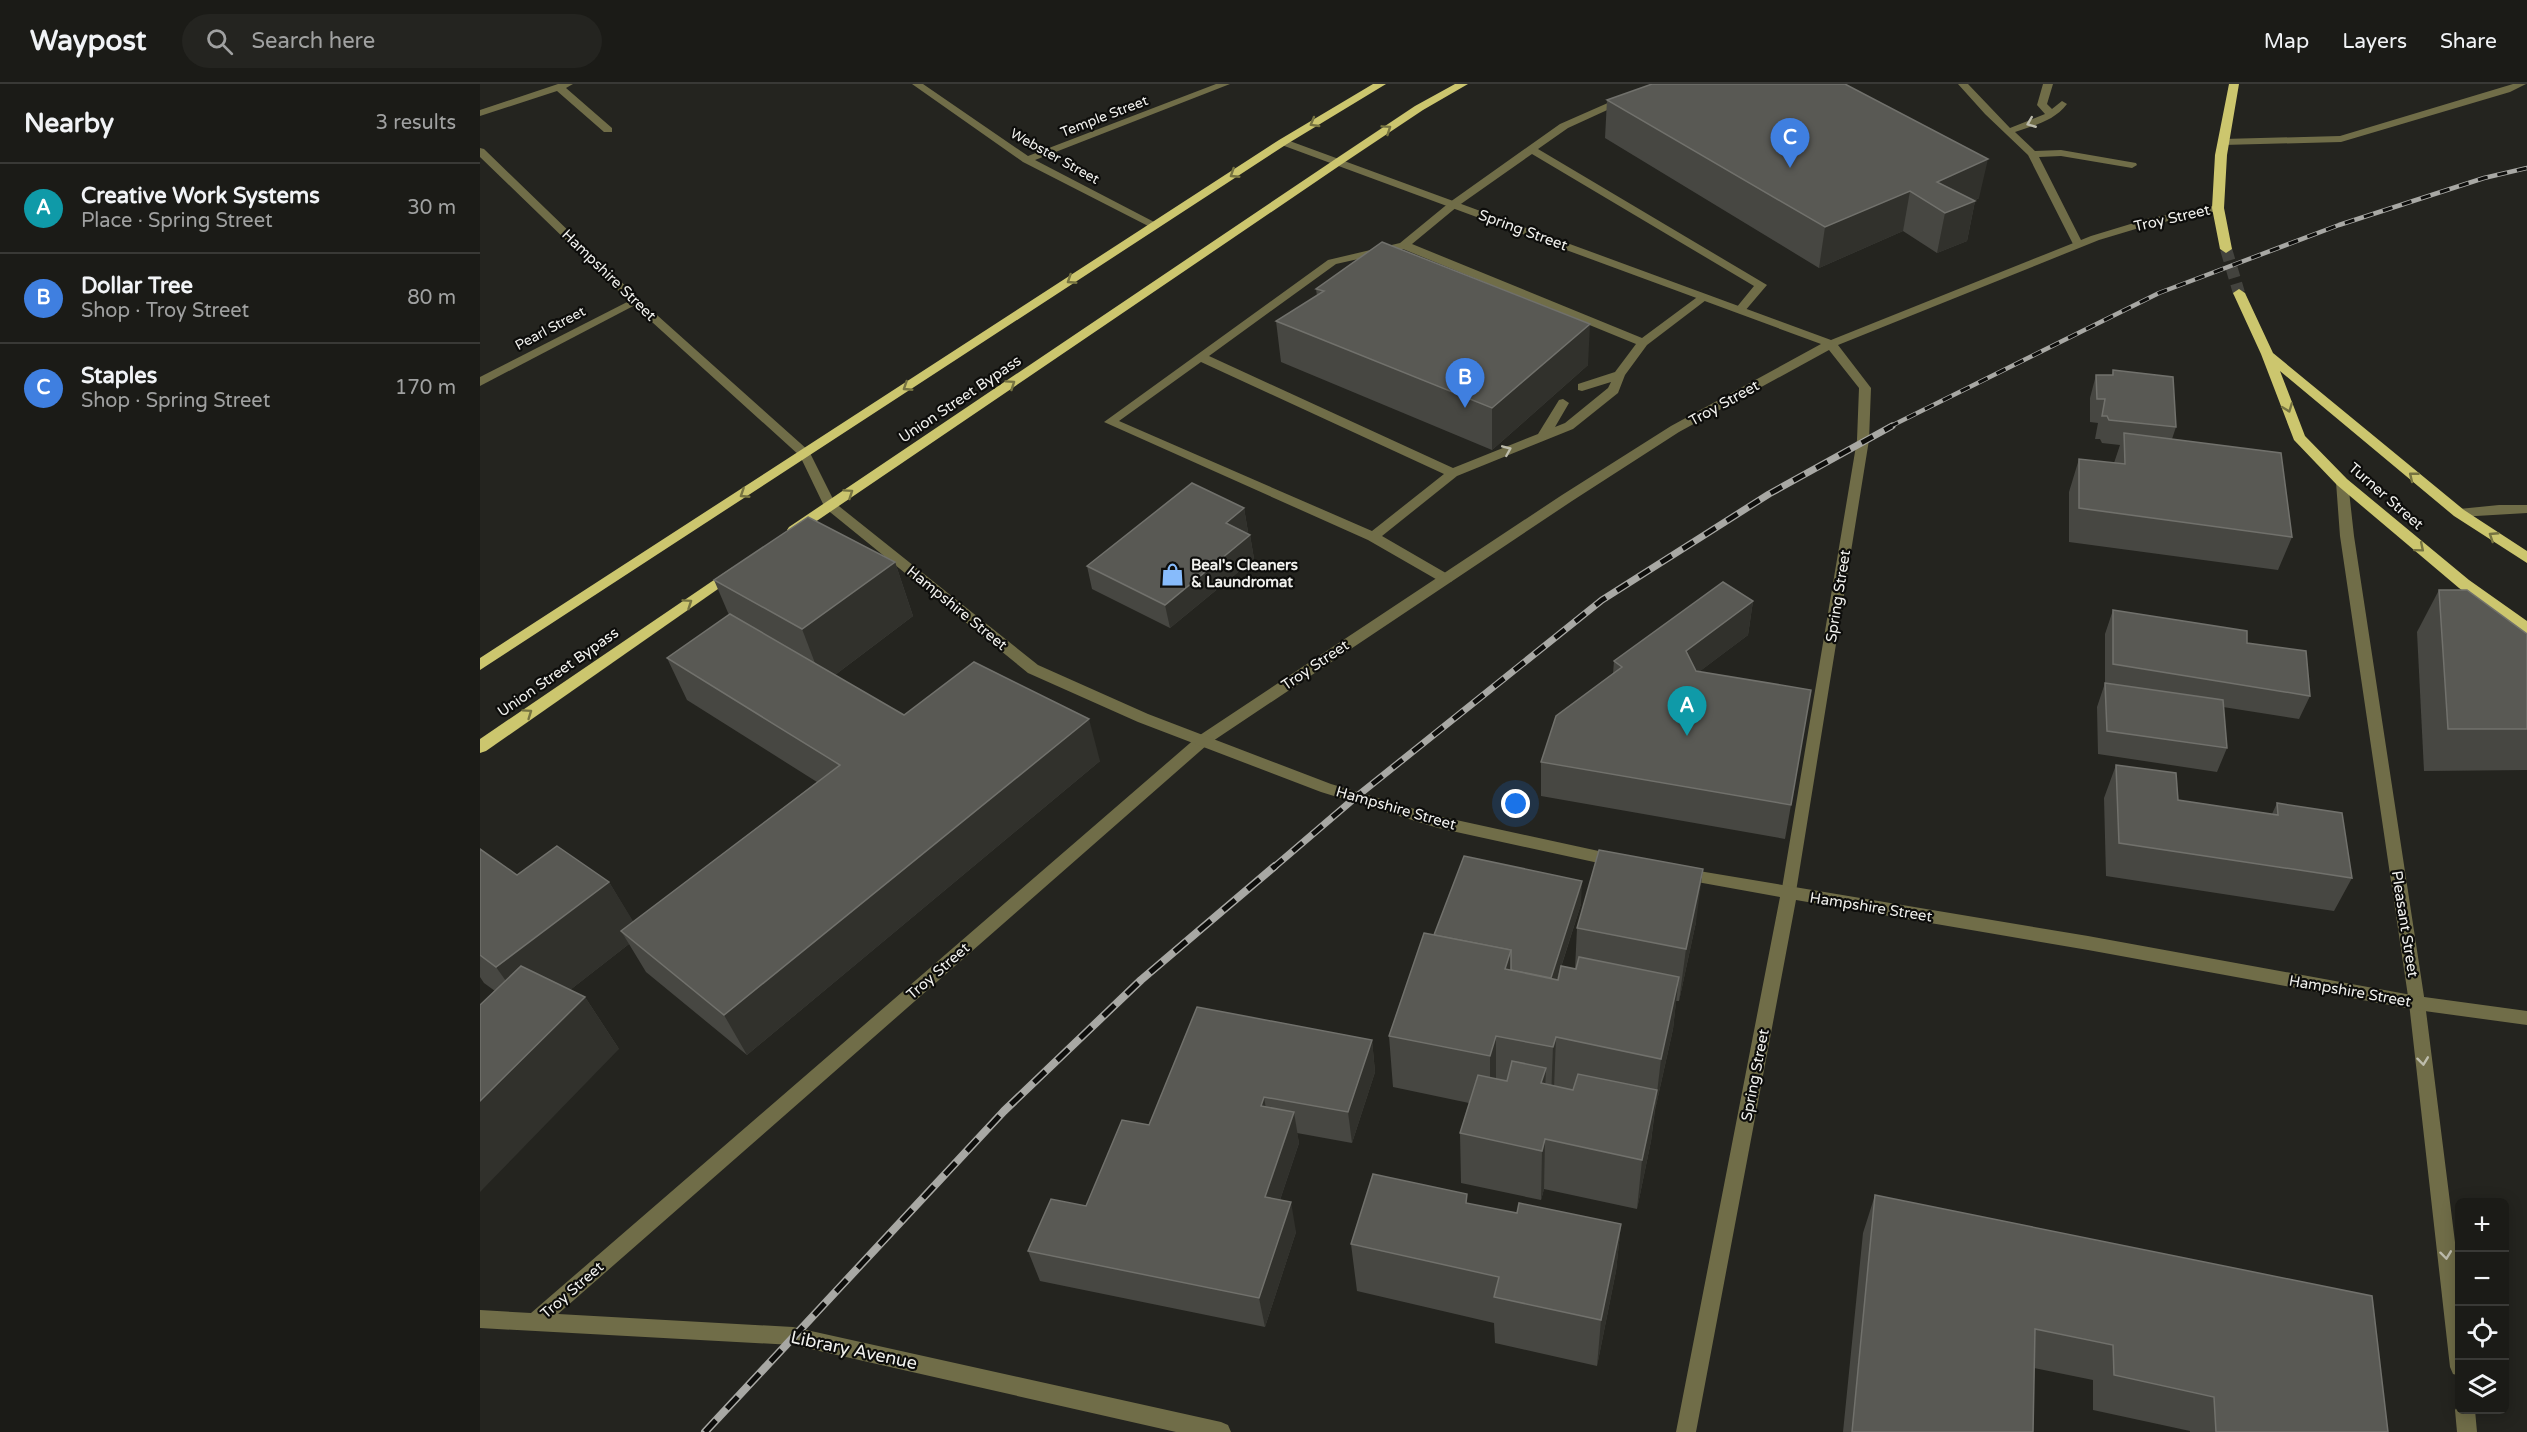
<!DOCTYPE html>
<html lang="en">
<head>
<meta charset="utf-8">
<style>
  :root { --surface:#1b1b17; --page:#242420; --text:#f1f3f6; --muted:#a0a1a1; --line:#393936; --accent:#87bbfb }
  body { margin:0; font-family:"Varela Round",sans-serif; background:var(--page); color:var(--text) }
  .controls { position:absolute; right:18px; bottom:18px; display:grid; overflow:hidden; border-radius:9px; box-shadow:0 3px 15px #0003 }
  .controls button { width:54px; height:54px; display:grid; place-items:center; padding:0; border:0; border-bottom:2px solid var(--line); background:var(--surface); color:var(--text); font:30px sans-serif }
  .you { position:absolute; left:1036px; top:720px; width:21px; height:21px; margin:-15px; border:4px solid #fff; border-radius:50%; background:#1a73e8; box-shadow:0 0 0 9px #1a73e833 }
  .badge { display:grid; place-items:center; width:39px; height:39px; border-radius:50%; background:var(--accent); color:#fff; font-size:20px; font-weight:700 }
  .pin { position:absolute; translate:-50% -50px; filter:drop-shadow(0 2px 3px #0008) }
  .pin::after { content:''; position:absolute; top:32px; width:21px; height:18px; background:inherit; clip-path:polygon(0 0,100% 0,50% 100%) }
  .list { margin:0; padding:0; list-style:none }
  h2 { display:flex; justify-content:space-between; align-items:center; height:78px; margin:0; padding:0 24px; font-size:26px }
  h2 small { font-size:20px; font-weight:400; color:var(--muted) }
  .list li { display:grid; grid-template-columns:39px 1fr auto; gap:18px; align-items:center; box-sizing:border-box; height:90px; padding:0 24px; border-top:2px solid var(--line) }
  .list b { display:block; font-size:22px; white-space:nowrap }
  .list p { margin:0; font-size:20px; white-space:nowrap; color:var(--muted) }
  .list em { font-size:20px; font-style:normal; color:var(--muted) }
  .icon { flex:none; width:33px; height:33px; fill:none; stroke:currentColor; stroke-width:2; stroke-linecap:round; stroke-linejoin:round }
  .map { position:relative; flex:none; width:2047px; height:1348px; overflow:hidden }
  header { display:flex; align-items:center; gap:36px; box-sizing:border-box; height:84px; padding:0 30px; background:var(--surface); border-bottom:2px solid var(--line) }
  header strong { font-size:28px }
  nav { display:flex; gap:33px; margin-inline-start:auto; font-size:21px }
  .search { width:420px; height:54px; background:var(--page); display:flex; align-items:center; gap:15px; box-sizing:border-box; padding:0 21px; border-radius:33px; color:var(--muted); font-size:22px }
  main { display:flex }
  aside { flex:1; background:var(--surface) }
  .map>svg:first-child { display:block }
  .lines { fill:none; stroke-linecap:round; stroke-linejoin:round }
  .trunk-tunnel { stroke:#43433e; stroke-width:12; stroke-dasharray:12 6; stroke-linecap:butt }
  .service { fill:#706d48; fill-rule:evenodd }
  .minor { fill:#706d48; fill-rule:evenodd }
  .tertiary { fill:#706d48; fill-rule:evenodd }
  .trunk { fill:#ccc66e; fill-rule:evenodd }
  .rail-far2-casing { stroke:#a8a8a4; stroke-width:4.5 }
  .rail-far1-casing { stroke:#a8a8a4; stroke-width:7 }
  .rail-casing { stroke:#a8a8a4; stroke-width:8 }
  .rail-far2 { stroke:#0d0d0b; stroke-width:3; stroke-dasharray:10; stroke-linecap:butt }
  .rail-far1 { stroke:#0d0d0b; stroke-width:4.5; stroke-dasharray:13; stroke-linecap:butt }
  .rail { stroke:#0d0d0b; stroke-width:5; stroke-dasharray:16; stroke-linecap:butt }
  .wall { fill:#474742 }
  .shaded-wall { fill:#31312c }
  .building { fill:#595954; stroke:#71716c; stroke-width:1.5 }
  .oneway { stroke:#767341 }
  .oneway2 { stroke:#bdbcac }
  .labels { text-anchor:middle; stroke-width:4.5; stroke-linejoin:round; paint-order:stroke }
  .far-street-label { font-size:14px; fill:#f1f1ee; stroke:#0d0d0b }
  .street-label { font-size:15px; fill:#f1f1ee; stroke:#0d0d0b }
  .poi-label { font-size:15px; font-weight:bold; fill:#f1f1ee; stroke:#0d0d0b; text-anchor:start }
  .near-street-label { font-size:18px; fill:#f1f1ee; stroke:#0d0d0b }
</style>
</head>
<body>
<header>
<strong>Waypost</strong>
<div class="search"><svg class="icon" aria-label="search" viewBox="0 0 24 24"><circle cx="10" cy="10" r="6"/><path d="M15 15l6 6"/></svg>Search here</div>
<nav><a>Map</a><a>Layers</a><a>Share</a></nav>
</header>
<main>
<aside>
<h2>Nearby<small>3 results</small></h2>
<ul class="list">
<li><span class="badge" style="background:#0f9aa8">A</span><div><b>Creative Work Systems</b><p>Place · Spring Street</p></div><em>30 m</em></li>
<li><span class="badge" style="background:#3f7fe0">B</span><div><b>Dollar Tree</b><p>Shop · Troy Street</p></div><em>80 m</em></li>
<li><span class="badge" style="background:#3f7fe0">C</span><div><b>Staples</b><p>Shop · Spring Street</p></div><em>170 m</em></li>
</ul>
</aside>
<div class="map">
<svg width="2047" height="1348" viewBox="0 0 2047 1348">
  <rect width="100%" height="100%" fill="#24241f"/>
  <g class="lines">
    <polyline class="trunk-tunnel" points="1746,165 1759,209"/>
    <g class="service">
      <polygon points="78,0 93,0 86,4 132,44 132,48 124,48 77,7 0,32 0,26"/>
      <path d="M1171 0H1184L1088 44 1058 65 1287 201 1264 228H1256V224L1274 202 1052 70 978 122 932 160 1162 254 1220 211H1228L1230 213 1167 261 1145 291 1138 309 1093 345 977 392 902 452 971 492 973 495 971 498H961L888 456 624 338 848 176 920 159 970 118 1080 40ZM923 165 1156 260 1135 288 1098 300V306L1102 307 1131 298 1128 304 1085 339 1075 343 1089 319 1083 315 1079 316 1058 350 973 384 729 272 856 180ZM721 278 964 390 892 447 639 337Z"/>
      <path d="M1478 0H1488L1530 44 1565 30 1557 21 1563 0H1573L1567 20 1572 25 1582 17 1587 20C1574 37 1555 41 1535 48L1555 67 1581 66 1656 79 1657 81 1652 84 1581 72 1559 73 1603 160 1602 162 1598 163 1593 160 1548 71 1505 30Z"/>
      <polygon points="2033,0 2046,0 2030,8 1861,58 1743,61 1738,58 1743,55 1860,52"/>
      <polygon points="2019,421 2047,421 2047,429 1979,433 1972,429 1979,425"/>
    </g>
    <g class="minor">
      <polygon points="432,0 443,0 548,72 736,0 750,0 555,76 678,140 679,142 674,145 543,78"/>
      <polygon points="799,56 807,56 1351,256 1611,152 1667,135 1738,121 1743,124 1738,127 1669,141 1619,156 1358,261 1391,304 1389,356 1315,814 1309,816 1303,814 1301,810 1377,356 1379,304 1349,266 1199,348 1092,417 727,661 78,1230 313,1243 741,1338 748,1341 751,1348 696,1348 313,1261 0,1244 0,1226 51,1229 717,653 1082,411 1191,342 1341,260 799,60"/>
      <polygon points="155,214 159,215 159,219 0,302 0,293"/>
      <polygon points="1862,394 1868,398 1874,452 1945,919 1980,1198 1980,1292 1973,1290 1970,1283 1929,919 1860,452 1856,398"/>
      <polygon points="1980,1318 1980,1326 1995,1326 1997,1348 1977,1348 1975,1326"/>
    </g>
    <g class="tertiary">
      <polygon points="0,64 4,65 159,215 329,367 355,419 558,581 668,630 851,700 958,732 1137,771 1143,773 1145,777 1143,781 1137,783 958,744 841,708 658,638 548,589 345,424 320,372 151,219 0,73"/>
      <polygon points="1201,784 1608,852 1937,912 2047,927 2047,941 1937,926 1608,866 1316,816 1216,1348 1196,1348 1300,813 1195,794 1193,790 1195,786"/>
    </g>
    <g class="trunk">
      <polygon points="893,0 906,0 807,60 0,586 0,574 799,56"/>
      <polygon points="975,0 988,0 943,26 862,80 319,449 309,449 307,446 309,443 854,76 935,22"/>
      <polygon points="1749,0 1759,0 1747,71 1744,124 1752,165 1746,169 1740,165 1732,124 1735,71"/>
      <polygon points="1759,205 1765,209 1793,269 1984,426 2047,467 2047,479 1974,432 1800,287 1825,352 1867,395 1989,496 2047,537 2047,550 2042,549 1979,504 1857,401 1814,356 1781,270 1753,209"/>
      <polygon points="253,483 260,488 258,491 6,667 0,669 0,655"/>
    </g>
    <defs>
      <polyline id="rail-far2" points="1409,343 1679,209 1859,141 2004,94 2047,84"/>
      <polyline id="rail-far1" points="793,784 876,713 1122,516 1289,410 1412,342"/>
      <polyline id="rail" points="225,1348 524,1027 661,896 795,782"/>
    </defs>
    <use href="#rail-far2" class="rail-far2-casing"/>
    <use href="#rail-far1" class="rail-far1-casing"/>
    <use href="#rail" class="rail-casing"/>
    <use href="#rail-far2" class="rail-far2"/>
    <use href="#rail-far1" class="rail-far1"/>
    <use href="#rail" class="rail"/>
  </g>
  <g class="wall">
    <polygon points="1127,16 1499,114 1494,117 1495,117 1487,157 1457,169 1423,147 1339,184 1125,54"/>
    <polygon points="836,205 1108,281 1012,366 801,278 796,237 837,212"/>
    <polygon points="1633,286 1696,343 1692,355 1812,453 1798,486 1589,458 1589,408 1599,375 1634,379 1640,361 1622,359 1620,355 1615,355 1618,339 1610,338 1610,314 1616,291 1632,291"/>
    <polygon points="764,424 768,448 766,449 770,451 774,475 690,544 612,505 607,482"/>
    <polygon points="415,478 433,532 355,591 424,631 620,677 267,971 166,888 149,860 90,906 105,913 139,965 15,907 4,899 0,893 0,765 37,791 129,798 153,838 337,698 207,616 187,574 249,531 234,496"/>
    <polygon points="1959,506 2047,550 2047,686 1944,687 1937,548"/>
    <polygon points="1273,517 1268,551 1220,587 1311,721 1305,755 1061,712 1061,678 1133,590 1134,577"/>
    <polygon points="1633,526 1767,559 1830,612 1819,635 1743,623 1747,664 1737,688 1618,670 1617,623 1625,599 1625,550"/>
    <polygon points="1636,681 1698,716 1792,730 1797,719 1872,794 1854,827 1626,792 1624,714"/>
    <polygon points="1101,820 1077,896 1078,896 1095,885 1097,844 1216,838 1199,917 1196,917 1193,945 1175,1026 1171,1057 1157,1125 1064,1105 1061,1116 981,1099 980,1049 989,1019 913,1003 909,952 954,851"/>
    <polygon points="892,956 895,988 872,1059 817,1049 819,1059 800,1116 816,1148 785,1243 560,1197 548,1167 606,1122 669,1041"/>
    <polygon points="1395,1111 1908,1348 1710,1348 1710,1347 1613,1326 1613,1296 1554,1284 1553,1348 1363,1348 1383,1149"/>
    <polygon points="987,1119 1037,1129 1141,1140 1136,1187 1117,1282 1015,1259 1014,1239 877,1207 871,1160"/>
  </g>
  <g class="shaded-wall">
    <polygon points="1508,75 1499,114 1472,127 1495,117 1487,157 1457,169 1465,129 1457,98"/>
    <polygon points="1430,107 1423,147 1339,184 1345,143"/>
    <polygon points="1110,240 1108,281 1012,366 1012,324"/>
    <polygon points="764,424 768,448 749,463 746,439"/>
    <polygon points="770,451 774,475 690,544 685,521"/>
    <polygon points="415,478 433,532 343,600 322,545"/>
    <polygon points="1273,517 1268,551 1203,600 1206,567"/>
    <polygon points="609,635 620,677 267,971 244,931"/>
    <polygon points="1223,785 1216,838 1199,917 1206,865"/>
    <polygon points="1102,797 1101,820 1069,920 1070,897"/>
    <polygon points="129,798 161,850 141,847 149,860 53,935 16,883"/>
    <polygon points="1031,866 1031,918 1025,885"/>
    <polygon points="1199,893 1193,945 1175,1026 1181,975"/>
    <polygon points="105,913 139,965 0,1108 0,1017"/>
    <polygon points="1016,952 1016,1003 1010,1023 1010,972"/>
    <polygon points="1076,953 1074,1004 1071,1014 1073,963"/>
    <polygon points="892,956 895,988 872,1059 868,1028"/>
    <polygon points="1066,984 1064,1035 1061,999"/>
    <polygon points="1177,1006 1171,1057 1157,1125 1162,1076"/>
    <polygon points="784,1013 789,1044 781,1022"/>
    <polygon points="814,1028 819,1059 791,1143 785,1113"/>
    <polygon points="1065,1055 1064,1105 1061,1116 1062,1067"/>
    <polygon points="811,1118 816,1148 785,1243 779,1214"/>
    <polygon points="1141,1140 1136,1187 1117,1282 1121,1236"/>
  </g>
  <g class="building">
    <polygon points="1172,0 1365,0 1508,75 1457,98 1495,117 1465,129 1430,107 1345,143 1127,16"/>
    <polygon points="902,158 1110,240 1012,324 796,237 844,207 836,205"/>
    <polygon points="1633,286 1693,293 1696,343 1629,336 1627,332 1622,332 1625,315 1617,315 1616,291 1633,291"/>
    <polygon points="1644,349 1801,369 1812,453 1599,424 1599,375 1645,380"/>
    <polygon points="712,399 764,424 746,439 770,451 685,521 607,482"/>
    <polygon points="328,433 415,478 322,545 234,496"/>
    <polygon points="1243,498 1273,517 1206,567 1216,587 1331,606 1311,721 1061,678 1076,632 1142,583 1134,577"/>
    <polygon points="1959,506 1987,506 2047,550 2047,645 1968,645"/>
    <polygon points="1633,526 1767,547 1767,559 1826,567 1830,612 1633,580"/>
    <polygon points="250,530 424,631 494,578 609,635 244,931 141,847 360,681 187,574"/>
    <polygon points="1625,599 1743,616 1747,664 1627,647"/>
    <polygon points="1636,681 1696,689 1698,716 1798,731 1797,719 1862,729 1872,794 1639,759"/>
    <polygon points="77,762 129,798 16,883 0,871 0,765 37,791"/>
    <polygon points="1119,766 1223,785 1206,865 1097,844"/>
    <polygon points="984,772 1102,797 1071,894 1031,886 1031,866 954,851"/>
    <polygon points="944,849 1031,866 1025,885 1078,896 1081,882 1096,885 1099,873 1199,893 1181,975 1076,953 1073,963 1016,952 1010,972 909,952"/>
    <polygon points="41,882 105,913 0,1017 0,921"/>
    <polygon points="717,923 892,956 868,1028 784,1013 781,1022 814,1028 785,1113 811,1118 779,1214 548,1167 571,1115 606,1122 642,1036 669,1041"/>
    <polygon points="1032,977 1066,984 1061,999 1093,1006 1098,990 1177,1006 1162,1076 1065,1055 1062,1067 980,1049 998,991 1027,997"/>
    <polygon points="893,1090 987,1110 986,1119 1037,1129 1039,1119 1141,1140 1121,1236 1014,1213 1019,1193 871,1160"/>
    <polygon points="1395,1111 1892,1212 1908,1348 1736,1348 1734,1313 1634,1291 1633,1261 1555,1245 1553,1348 1372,1348"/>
  </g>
  <defs><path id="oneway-chevron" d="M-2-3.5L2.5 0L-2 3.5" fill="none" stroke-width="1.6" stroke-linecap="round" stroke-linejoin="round" transform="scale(1.5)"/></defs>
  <g class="oneway">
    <use href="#oneway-chevron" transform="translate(834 39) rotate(150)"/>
    <use href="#oneway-chevron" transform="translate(907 45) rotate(-34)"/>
    <use href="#oneway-chevron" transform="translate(754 90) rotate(147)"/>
    <use href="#oneway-chevron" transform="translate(591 196) rotate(147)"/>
    <use href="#oneway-chevron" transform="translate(531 300) rotate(-34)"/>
    <use href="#oneway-chevron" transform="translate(427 303) rotate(147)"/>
    <use href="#oneway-chevron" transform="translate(1808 324) rotate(69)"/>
    <use href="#oneway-chevron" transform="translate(1933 392) rotate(-141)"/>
    <use href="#oneway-chevron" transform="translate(369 409) rotate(-34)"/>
    <use href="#oneway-chevron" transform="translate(264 410) rotate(147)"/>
    <use href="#oneway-chevron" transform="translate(2013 452) rotate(-147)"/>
    <use href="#oneway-chevron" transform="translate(1940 464) rotate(40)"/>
    <use href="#oneway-chevron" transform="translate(208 519) rotate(-34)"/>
    <use href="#oneway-chevron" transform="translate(48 629) rotate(-35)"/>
  </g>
  <g class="oneway2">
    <use href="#oneway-chevron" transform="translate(1551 39) rotate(158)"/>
    <use href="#oneway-chevron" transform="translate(1027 366) rotate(-23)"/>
    <use href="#oneway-chevron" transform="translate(1943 977) rotate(83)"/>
    <use href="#oneway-chevron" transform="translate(1966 1171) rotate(83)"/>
  </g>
  <defs>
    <symbol id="shop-bare" viewBox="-9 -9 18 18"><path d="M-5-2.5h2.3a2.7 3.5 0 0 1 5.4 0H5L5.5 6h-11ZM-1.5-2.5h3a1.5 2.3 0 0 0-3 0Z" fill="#87bbfb" stroke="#0d0d0b" stroke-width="2.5" paint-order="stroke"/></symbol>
  </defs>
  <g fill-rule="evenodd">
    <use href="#shop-bare" x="676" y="474" width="33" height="33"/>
  </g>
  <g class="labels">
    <g class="far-street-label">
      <text transform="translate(624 32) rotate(-21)" y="5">Temple Street</text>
      <text transform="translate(575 72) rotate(29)" y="5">Webster Street</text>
      <text transform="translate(70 244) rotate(-28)" y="5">Pearl Street</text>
    </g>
    <g class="street-label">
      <text transform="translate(1692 134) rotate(-13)" y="5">Troy Street</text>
      <text transform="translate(1043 146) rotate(20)" y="5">Spring Street</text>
      <text transform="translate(129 191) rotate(44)" y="5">Hampshire Street</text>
      <text transform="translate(480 315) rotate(-34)" y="5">Union Street Bypass</text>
      <text transform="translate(1244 319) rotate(-29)" y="5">Troy Street</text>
      <text transform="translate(1906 412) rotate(41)" y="5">Turner Street</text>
      <text transform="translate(1358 512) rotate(-81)" y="5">Spring Street</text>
      <text transform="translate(477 524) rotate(39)" y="5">Hampshire Street</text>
      <text transform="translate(835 581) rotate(-34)" y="5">Troy Street</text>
      <text transform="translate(78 588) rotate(-35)" y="5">Union Street Bypass</text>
      <text transform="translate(916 724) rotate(16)" y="5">Hampshire Street</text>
      <text transform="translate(1391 823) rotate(9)" y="5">Hampshire Street</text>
      <text transform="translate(1925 840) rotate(81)" y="5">Pleasant Street</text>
      <text transform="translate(458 887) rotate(-41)" y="5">Troy Street</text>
      <text transform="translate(1870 907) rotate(10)" y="5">Hampshire Street</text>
      <text transform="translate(1275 991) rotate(-79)" y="5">Spring Street</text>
      <text transform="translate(92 1206) rotate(-41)" y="5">Troy Street</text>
    </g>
    <g class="poi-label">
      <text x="711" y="486">Beal's Cleaners<tspan x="711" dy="17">&amp; Laundromat</tspan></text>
    </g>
    <g class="near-street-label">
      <text transform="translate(374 1266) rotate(12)" y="6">Library Avenue</text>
    </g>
  </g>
</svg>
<div class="controls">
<button>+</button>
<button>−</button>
<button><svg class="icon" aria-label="locate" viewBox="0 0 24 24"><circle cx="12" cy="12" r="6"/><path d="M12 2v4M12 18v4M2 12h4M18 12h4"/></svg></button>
<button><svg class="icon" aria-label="layers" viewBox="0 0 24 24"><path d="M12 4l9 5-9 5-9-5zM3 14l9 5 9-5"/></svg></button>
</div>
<div class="you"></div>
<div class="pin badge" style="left:1207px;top:652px;background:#0f9aa8">A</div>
<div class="pin badge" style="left:985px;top:324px;background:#3f7fe0">B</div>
<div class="pin badge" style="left:1310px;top:84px;background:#3f7fe0">C</div>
</div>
</main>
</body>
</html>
